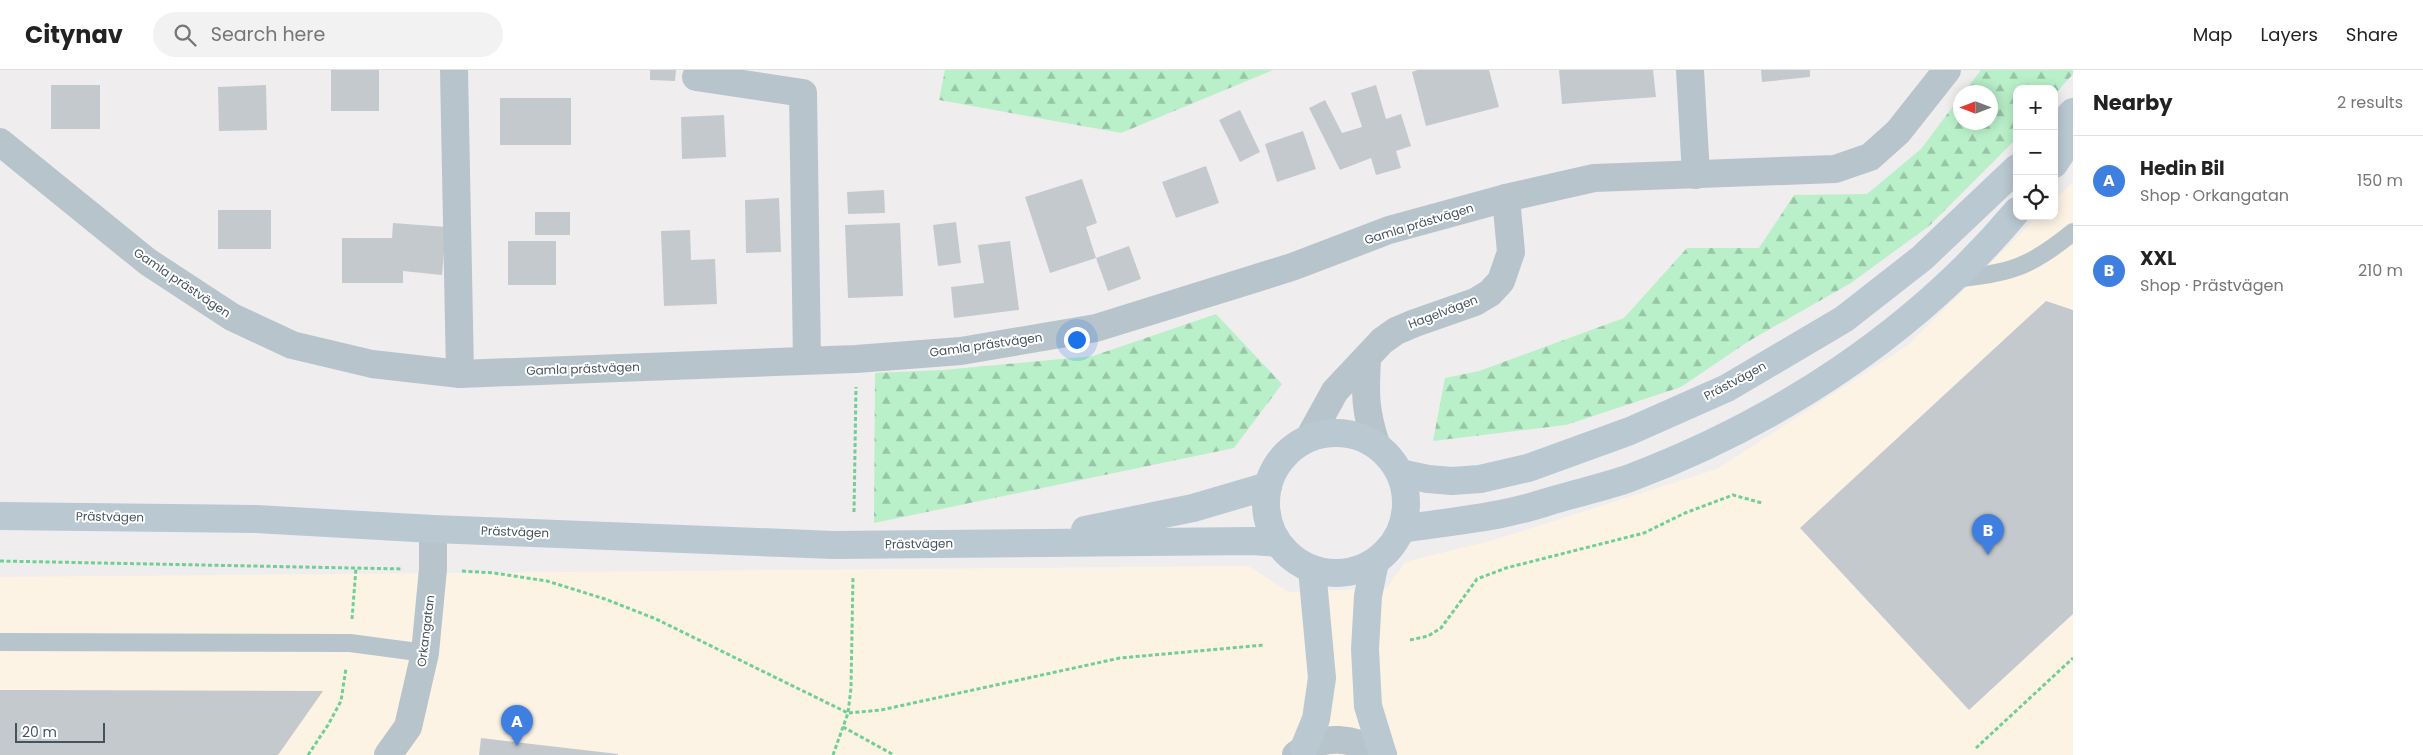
<!DOCTYPE html>
<html lang="en">
<head>
<meta charset="utf-8">
<style>
  :root { --surface:#fff; --page:#f2f2f2; --text:#222; --muted:#767676; --line:#e0e0e0; --accent:#1285e6 }
  body { margin:0; font-family:Poppins,sans-serif; background:var(--page); color:var(--text) }
  .controls { position:absolute; right:15px; top:15px; display:grid; overflow:hidden; border-radius:10px; box-shadow:0 2px 12px #0003 }
  .controls button { width:45px; height:45px; display:grid; place-items:center; padding:0; border:0; border-bottom:1px solid var(--line); background:var(--surface); color:var(--text); font:25px sans-serif }
  .compass { position:absolute; left:1953px; top:15px; width:45px; height:45px; border-radius:50%; background:var(--surface); box-shadow:0 2px 12px #0003; rotate:270deg }
  .scale { position:absolute; left:15px; bottom:12px; width:90px; box-sizing:border-box; padding-left:5px; border:2px solid #45535c; border-top:0; font-size:14px; line-height:18px; white-space:nowrap; color:#45535c; -webkit-text-stroke:4px #fff; paint-order:stroke }
  .you { position:absolute; left:1076px; top:269px; width:18px; height:18px; margin:-12px; border:4px solid #fff; border-radius:50%; background:#1a73e8; box-shadow:0 0 0 8px #1a73e833 }
  .badge { display:grid; place-items:center; width:32px; height:32px; border-radius:50%; background:var(--accent); color:#fff; font-size:16px; font-weight:700 }
  .pin { position:absolute; translate:-50% -41px; filter:drop-shadow(0 1px 2px #0008) }
  .pin::after { content:''; position:absolute; top:26px; width:18px; height:15px; background:inherit; clip-path:polygon(0 0,100% 0,50% 100%) }
  .list { margin:0; padding:0; list-style:none }
  h2 { display:flex; justify-content:space-between; align-items:center; height:65px; margin:0; padding:0 20px; font-size:21px }
  h2 small { font-size:16px; font-weight:400; color:var(--muted) }
  .list li { display:grid; grid-template-columns:32px 1fr auto; gap:15px; align-items:center; box-sizing:border-box; height:90px; padding:0 20px; border-top:1px solid var(--line) }
  .list b { display:block; font-size:19px; white-space:nowrap }
  .list p { margin:0; font-size:16px; white-space:nowrap; color:var(--muted) }
  .list em { font-size:16px; font-style:normal; color:var(--muted) }
  .icon { flex:none; width:28px; height:28px; fill:none; stroke:currentColor; stroke-width:2; stroke-linecap:round; stroke-linejoin:round }
  .map { position:relative; flex:none; width:2073px; height:685px; overflow:hidden }
  header { display:flex; align-items:center; gap:30px; box-sizing:border-box; height:70px; padding:0 25px; background:var(--surface); border-bottom:1px solid var(--line) }
  header strong { font-size:24px }
  nav { display:flex; gap:28px; margin-inline-start:auto; font-size:18px }
  .search { width:350px; height:45px; background:var(--page); display:flex; align-items:center; gap:12px; box-sizing:border-box; padding:0 18px; border-radius:28px; color:var(--muted); font-size:19px }
  main { display:flex }
  aside { flex:1; background:var(--surface) }
  .map>svg:first-child { display:block }
  .commercial { fill:#fcf3e5 }
  .forest { fill:url(#forest-firs) }
  .building { fill:#c4c9ce }
  .lines { fill:none; stroke-linecap:round; stroke-linejoin:round }
  .path { stroke:#70cf96; stroke-width:3; stroke-dasharray:4 2.5; stroke-linecap:butt }
  .lane { stroke:#b8c4cb; stroke-width:18 }
  .street { stroke:#b8c4cb; stroke-width:28 }
  .secondary { stroke:#bac8d2; stroke-width:28 }
  .labels { text-anchor:middle; stroke-width:4; stroke-linejoin:round; paint-order:stroke }
  .street-label { font-size:12px; fill:#45535c; stroke:#fff }
</style>
</head>
<body>
<header>
<strong>Citynav</strong>
<div class="search"><svg class="icon" aria-label="search" viewBox="0 0 24 24"><circle cx="10" cy="10" r="6"/><path d="M15 15l6 6"/></svg>Search here</div>
<nav><a>Map</a><a>Layers</a><a>Share</a></nav>
</header>
<main>
<div class="map">
<svg width="2073" height="685" viewBox="0 0 2073 685">
  <defs>
    <pattern id="forest-firs" width="22" height="20" patternUnits="userSpaceOnUse" patternTransform="scale(1.25)"><rect width="22" height="20" fill="#b9f0c9"/><path d="M5 1l3.5 6h-7zM16 11l3.5 6h-7z" fill="#98c5a6"/></pattern>
  </defs>
  <rect width="100%" height="100%" fill="#f0edee"/>
  <polygon class="commercial" points="2073,112 2073,685 0,685 0,507 1248,496 1289,522 1387,518 1405,492 1494,470 1717,399 1907,276 2038,146 2054,146 2054,130"/>
  <g class="forest">
    <polygon points="945,0 1273,0 1121,63 939,30"/>
    <polygon points="1981,0 2073,0 2073,4 2054,25 2054,19 2017,19 2017,68 1929,156 1851,213 1749,271 1681,317 1566,355 1433,371 1445,308 1479,301 1624,248 1687,178 1759,178 1794,125 1867,124 1921,79 1960,27 1960,52 1990,52 1990,22 1964,22"/>
    <polygon points="1216,244 1282,314 1234,378 874,453 875,303 943,300 1093,286"/>
  </g>
  <g class="building">
    <rect x="331" y="0" width="48" height="41"/>
    <polygon points="650,0 676,0 675,11 650,10"/>
    <polygon points="1418,0 1489,0 1499,37 1426,56 1412,2"/>
    <polygon points="1559,0 1653,0 1656,27 1562,34"/>
    <polygon points="1761,0 1810,0 1810,7 1762,12"/>
    <rect x="51" y="15" width="49" height="44"/>
    <polygon points="266,15 267,60 219,61 218,17"/>
    <polygon points="1376,15 1386,49 1401,44 1411,76 1396,81 1401,98 1376,105 1371,88 1340,100 1309,38 1325,30 1342,63 1362,57 1351,23"/>
    <rect x="500" y="28" width="71" height="47"/>
    <polygon points="1240,40 1260,82 1240,92 1219,50"/>
    <polygon points="724,45 726,87 682,89 681,47"/>
    <polygon points="1303,61 1316,99 1277,112 1265,74"/>
    <polygon points="1206,96 1219,133 1176,148 1162,112"/>
    <polygon points="1082,109 1097,153 1086,157 1096,188 1050,203 1025,127"/>
    <polygon points="884,120 885,143 848,144 847,122"/>
    <polygon points="779,128 781,182 746,183 745,130"/>
    <rect x="218" y="140" width="53" height="39"/>
    <rect x="535" y="142" width="35" height="23"/>
    <polygon points="956,152 961,193 938,196 933,155"/>
    <polygon points="393,153 446,157 442,205 403,201 403,213 342,213 342,168 392,168"/>
    <polygon points="900,153 903,226 848,228 845,155"/>
    <polygon points="690,160 691,190 715,189 717,234 664,236 661,161"/>
    <rect x="508" y="171" width="48" height="44"/>
    <polygon points="1010,171 1019,240 954,248 951,217 984,213 978,175"/>
    <polygon points="1129,176 1141,209 1108,221 1096,188"/>
    <polygon points="2046,231 2073,240 2073,544 1969,640 1800,458"/>
    <polygon points="0,620 31,620 323,621 278,685 0,685"/>
    <polygon points="481,668 618,684 618,685 479,685"/>
  </g>
  <g class="lines">
    <g class="path">
      <polyline points="854,442 856,317"/>
      <polyline points="0,491 403,499"/>
      <polyline points="462,501 494,503 547,511 605,529 656,549 848,643 851,618 853,506"/>
      <polyline points="352,549 356,498"/>
      <polyline points="1410,570 1428,566 1441,558 1477,509 1506,498 1644,463 1685,443 1733,425 1762,433"/>
      <polyline points="843,657 894,685"/>
      <polyline points="1976,678 2073,588"/>
      <polyline points="308,685 328,655 341,631 346,598"/>
      <polyline points="833,685 848,643 881,640 1120,588 1264,575"/>
    </g>
    <g class="lane">
      <path d="M1952 209C2009 203 2028 199 2073 162"/>
      <polyline points="0,572 350,573 425,583"/>
    </g>
    <g class="street">
      <polyline points="454,0 460,304"/>
      <polyline points="1690,0 1696,105"/>
      <polyline points="696,7 803,23 807,290"/>
      <polyline points="0,72 148,192 232,247 292,275 372,294 460,304 856,289 961,281 1096,258 1292,197 1389,160 1506,128 1594,108 1835,99 1870,87 1898,62 1947,0"/>
      <path d="M1367 289C1365 323 1365 341 1376 374"/>
      <polyline points="1309,368 1335,321 1382,271 1396,261 1415,253 1475,232 1490,223 1501,211 1511,182 1506,128"/>
      <polyline points="388,685 408,657 425,583 433,499 433,459"/>
      <path d="M1296 685C1323 662 1355 668 1383 685"/>
    </g>
    <g class="secondary">
      <polyline points="2054,61 2073,42"/>
      <polyline points="2054,94 2073,65"/>
      <circle cx="1336" cy="433" r="70"/>
      <polyline points="1400,403 1428,409 1452,411 1480,409 1528,398 1630,361 1727,318 1844,249 1922,188 2017,98"/>
      <polyline points="0,446 256,449 433,459 834,475 1253,471 1278,473"/>
      <path d="M1402 459C1438 453 1475 450 1510 442 1530 438 1549 431 1568 426 1589 420 1610 415 1630 408 1778 352 1915 263 2017 141"/>
      <polyline points="1085,460 1193,438 1268,416"/>
      <polyline points="1375,492 1368,526 1365,579 1368,636 1383,685"/>
      <polyline points="1304,678 1316,649 1322,608 1312,499"/>
    </g>
  </g>
  <g class="labels">
    <g class="street-label">
      <text transform="translate(1419 154) rotate(-17)" y="4">Gamla prästvägen</text>
      <text transform="translate(182 213) rotate(34)" y="4">Gamla prästvägen</text>
      <text transform="translate(1443 242) rotate(-21)" y="4">Hagelvägen</text>
      <text transform="translate(986 275) rotate(-8)" y="4">Gamla prästvägen</text>
      <text transform="translate(583 299) rotate(-2)" y="4">Gamla prästvägen</text>
      <text transform="translate(1735 311) rotate(-28)" y="4">Prästvägen</text>
      <text transform="translate(110 447) rotate(1)" y="4">Prästvägen</text>
      <text transform="translate(515 462) rotate(2)" y="4">Prästvägen</text>
      <text transform="translate(919 474) rotate(-1)" y="4">Prästvägen</text>
      <text transform="translate(426 561) rotate(-83)" y="4">Orkangatan</text>
    </g>
  </g>
</svg>
<div class="controls">
<button>+</button>
<button>−</button>
<button><svg class="icon" aria-label="locate" viewBox="0 0 24 24"><circle cx="12" cy="12" r="6"/><path d="M12 2v4M12 18v4M2 12h4M18 12h4"/></svg></button>
</div>
<svg class="compass" viewBox="-18 -18 36 36"><path d="M0-13l5 13h-10z" fill="#e53935"/><path d="M0 13l5-13h-10z" fill="#767676"/></svg>
<div class="scale">20 m</div>
<div class="you"></div>
<div class="pin badge" style="left:517px;top:676px;background:#3f7fe0">A</div>
<div class="pin badge" style="left:1988px;top:485px;background:#3f7fe0">B</div>
</div>
<aside>
<h2>Nearby<small>2 results</small></h2>
<ul class="list">
<li><span class="badge" style="background:#3f7fe0">A</span><div><b>Hedin Bil</b><p>Shop · Orkangatan</p></div><em>150 m</em></li>
<li><span class="badge" style="background:#3f7fe0">B</span><div><b>XXL</b><p>Shop · Prästvägen</p></div><em>210 m</em></li>
</ul>
</aside>
</main>
</body>
</html>
